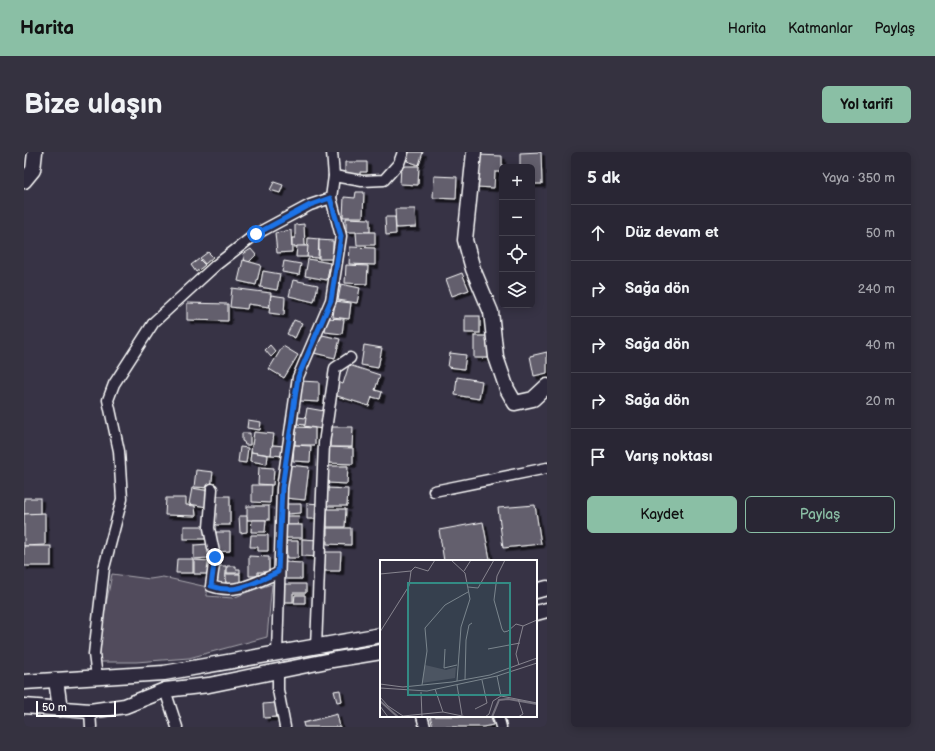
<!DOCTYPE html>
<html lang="tr">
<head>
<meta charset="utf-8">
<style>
  :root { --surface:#292634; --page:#353240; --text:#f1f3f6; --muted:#a5a5ac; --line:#45434f; --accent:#8abfa5 }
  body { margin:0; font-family:"Balsamiq Sans",sans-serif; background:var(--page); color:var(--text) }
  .controls { position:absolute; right:12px; top:12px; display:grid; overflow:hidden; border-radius:6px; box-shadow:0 2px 10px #0003 }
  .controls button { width:36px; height:36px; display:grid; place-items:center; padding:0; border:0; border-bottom:1px solid var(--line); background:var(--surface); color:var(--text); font:20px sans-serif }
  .scale { position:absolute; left:12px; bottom:10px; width:80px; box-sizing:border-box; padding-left:4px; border:2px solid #fff; border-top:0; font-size:11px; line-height:14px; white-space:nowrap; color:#fff; -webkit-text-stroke:3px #2f2a3d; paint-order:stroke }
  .stop { position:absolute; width:12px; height:12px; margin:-9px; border:3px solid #1a73e8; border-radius:50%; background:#fff }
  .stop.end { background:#1a73e8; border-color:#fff; box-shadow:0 1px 4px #0008 }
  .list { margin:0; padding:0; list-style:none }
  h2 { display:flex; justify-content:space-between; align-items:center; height:52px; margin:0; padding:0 16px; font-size:17px }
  h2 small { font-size:13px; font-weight:400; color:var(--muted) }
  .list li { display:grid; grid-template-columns:26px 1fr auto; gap:12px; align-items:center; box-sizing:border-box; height:56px; padding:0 16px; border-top:1px solid var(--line) }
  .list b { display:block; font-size:15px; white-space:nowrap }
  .list em { font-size:13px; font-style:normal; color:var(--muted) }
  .actions { display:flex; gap:8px; padding:12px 16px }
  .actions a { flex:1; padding:9px 0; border:1px solid var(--accent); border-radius:6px; text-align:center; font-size:14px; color:var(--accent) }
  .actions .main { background:var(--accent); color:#111 }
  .icon { flex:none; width:22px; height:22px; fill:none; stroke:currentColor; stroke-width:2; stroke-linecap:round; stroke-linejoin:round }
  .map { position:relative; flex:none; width:523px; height:575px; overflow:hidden; border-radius:6px }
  header { display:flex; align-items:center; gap:24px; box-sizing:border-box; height:56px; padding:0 20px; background:var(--accent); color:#111 }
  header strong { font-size:19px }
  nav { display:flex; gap:22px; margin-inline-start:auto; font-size:14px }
  .intro { display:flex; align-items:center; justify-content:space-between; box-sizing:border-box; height:96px; padding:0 24px }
  h1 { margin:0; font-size:28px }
  .button { padding:10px 18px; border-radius:6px; background:var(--accent); color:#111; font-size:14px; font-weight:700 }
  main { display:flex; gap:24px; padding:0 24px }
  aside { flex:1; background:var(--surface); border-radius:6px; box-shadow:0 2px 10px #0003 }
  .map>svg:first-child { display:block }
  .green { fill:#514c5c; stroke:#a8a6ae }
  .building { fill:#635f6d; stroke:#fff; filter:url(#shadow) }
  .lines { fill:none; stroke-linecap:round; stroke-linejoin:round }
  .street-casing { stroke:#fff; stroke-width:13 }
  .secondary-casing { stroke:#fff; stroke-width:17 }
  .street { stroke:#2f2a3d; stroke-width:10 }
  .secondary { stroke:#2f2a3d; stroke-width:14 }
  .route { stroke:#1a73e8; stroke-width:5 }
  .inset-river { fill:none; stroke:#76737f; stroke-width:2 }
  .inset-road { fill:none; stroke:#87858f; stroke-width:1 }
  .view { fill:#338b84; fill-opacity:0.15; stroke:#338b84; stroke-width:2 }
  .inset-edge { fill:none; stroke:#fff; stroke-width:2 }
</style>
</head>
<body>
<header>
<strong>Harita</strong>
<nav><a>Harita</a><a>Katmanlar</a><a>Paylaş</a></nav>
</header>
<div class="intro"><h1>Bize ulaşın</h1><a class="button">Yol tarifi</a></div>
<main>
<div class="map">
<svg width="523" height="575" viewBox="0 0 523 575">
  <defs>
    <filter id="shadow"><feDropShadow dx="3.5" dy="3.5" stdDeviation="0" flood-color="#0009"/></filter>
  </defs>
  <rect width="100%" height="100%" fill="#373345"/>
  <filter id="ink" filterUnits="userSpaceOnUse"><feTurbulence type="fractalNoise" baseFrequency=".025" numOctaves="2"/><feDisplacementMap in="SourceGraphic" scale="8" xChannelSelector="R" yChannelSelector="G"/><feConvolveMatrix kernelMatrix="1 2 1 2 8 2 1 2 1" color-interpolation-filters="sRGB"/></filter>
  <g filter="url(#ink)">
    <polygon class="green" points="88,422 126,427 139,425 183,435 183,444 209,446 226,439 248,432 243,485 165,506 112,510 76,510 76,483"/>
    <g class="building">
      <polygon points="385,0 399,0 395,13 383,9"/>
      <polygon points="517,0 518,32 508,32 508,15 496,15 496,1"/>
      <polygon points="454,3 478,4 478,20 471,20 470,36 452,35"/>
      <polygon points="321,10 343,10 343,20 336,20 336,24 321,24"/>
      <polygon points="377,14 395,14 394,33 376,32"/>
      <polygon points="410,24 433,25 432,47 409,46"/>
      <polygon points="250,30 259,33 256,41 246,38"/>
      <polygon points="332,40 340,40 339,65 319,65 320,45 331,46"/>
      <polygon points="371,57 391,57 392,75 372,76"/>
      <polygon points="361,65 371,65 372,82 362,83"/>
      <polygon points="322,66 346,67 346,80 322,80"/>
      <polygon points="280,72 281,94 268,95 268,86 271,86 271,73"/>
      <polygon points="267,78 268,100 253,101 251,81"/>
      <polygon points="332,80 351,80 351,93 333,93"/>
      <polygon points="284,86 295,87 294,106 283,105"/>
      <polygon points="295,88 309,89 309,107 295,107"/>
      <polygon points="273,94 284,94 283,105 272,105"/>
      <polygon points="326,95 351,96 351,113 325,112"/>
      <polygon points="227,97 232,103 225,110 221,109 219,102"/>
      <polygon points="184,100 189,105 181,112 176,106"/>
      <polygon points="175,107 181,113 172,120 167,113"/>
      <polygon points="284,107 306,111 303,128 281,124"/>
      <polygon points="219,108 237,113 232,133 214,129"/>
      <polygon points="260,109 277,112 275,123 258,120"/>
      <polygon points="322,113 344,114 343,132 321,131"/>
      <polygon points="239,119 256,122 253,138 236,135"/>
      <polygon points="438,121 445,138 428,144 422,127"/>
      <polygon points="269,128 294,133 290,150 265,144"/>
      <polygon points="317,132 336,136 333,151 314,148"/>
      <polygon points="208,136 247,141 245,155 224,152 223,157 206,155"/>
      <polygon points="247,143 261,145 260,163 245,161"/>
      <polygon points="311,149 327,151 325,167 309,165"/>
      <polygon points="163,151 204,152 204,169 163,168"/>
      <rect x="441" y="164" width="15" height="17"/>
      <polygon points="302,166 320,167 318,182 301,180"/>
      <polygon points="270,168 278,171 271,186 263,182"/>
      <polygon points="294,182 316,187 311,206 290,201"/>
      <rect x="450" y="184" width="17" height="22"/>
      <polygon points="246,193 252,200 247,205 241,198"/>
      <polygon points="340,193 358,196 354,216 337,213"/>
      <polygon points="259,194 274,203 260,226 245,217"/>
      <polygon points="523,200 523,221 510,224 506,204"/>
      <polygon points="426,201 442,203 440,217 424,215"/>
      <polygon points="325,213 356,223 351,238 358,240 356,247 348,245 345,254 310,243 314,230 319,232"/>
      <polygon points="433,225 458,229 455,247 431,243"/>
      <polygon points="276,229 295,230 295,250 276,249"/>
      <polygon points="283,256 300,259 298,277 280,274"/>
      <polygon points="274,265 282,266 281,273 273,272"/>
      <polygon points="224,268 237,270 236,278 223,276"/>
      <polygon points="272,275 291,276 291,293 271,293"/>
      <polygon points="306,275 329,275 328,295 306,295"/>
      <polygon points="230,280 250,282 247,303 227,300"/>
      <polygon points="218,281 226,281 226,293 221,293 220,290 218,289"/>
      <polygon points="248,293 262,294 261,304 247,303"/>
      <polygon points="270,293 287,294 286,310 269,309"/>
      <polygon points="216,295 224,296 222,311 214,310"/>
      <polygon points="303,295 329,296 329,312 303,311"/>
      <polygon points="227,300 244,303 243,312 226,309"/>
      <polygon points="265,313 285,315 281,348 261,346"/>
      <polygon points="304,314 324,314 323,332 303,331"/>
      <polygon points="235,315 250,316 249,333 234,332"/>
      <polygon points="172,318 189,320 187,336 170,335"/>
      <polygon points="228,333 247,333 246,351 228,350"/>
      <polygon points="168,336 186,339 183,355 165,352"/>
      <polygon points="303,336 324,337 323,354 303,354"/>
      <rect x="190" y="344" width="16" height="29"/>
      <rect x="0" y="346" width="16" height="16"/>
      <polygon points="142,346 162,346 162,353 171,354 172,364 141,363"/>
      <polygon points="283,351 296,352 295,367 283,367"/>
      <polygon points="263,352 277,352 277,361 263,362"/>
      <polygon points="511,353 517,392 479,396 474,356"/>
      <rect x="223" y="354" width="22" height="14"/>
      <polygon points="303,357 322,357 321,375 303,375"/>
      <polygon points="21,361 21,393 0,394 0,362"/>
      <polygon points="215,364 223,364 223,380 216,381"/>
      <polygon points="260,364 275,364 274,373 260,373"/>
      <polygon points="228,368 242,368 241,380 227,380"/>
      <polygon points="459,370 466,407 454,409 420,409 415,378"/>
      <rect x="259" y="373" width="19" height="13"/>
      <rect x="160" y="374" width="22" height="13"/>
      <polygon points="303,376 327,376 327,393 303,392"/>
      <polygon points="192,380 206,380 206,399 192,400"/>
      <polygon points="227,383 244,383 244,399 234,399 234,395 226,395"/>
      <polygon points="278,387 295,388 295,405 278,404"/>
      <polygon points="262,389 274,389 274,406 263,406"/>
      <polygon points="185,392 185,406 170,407 170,393"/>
      <rect x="0" y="394" width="27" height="20"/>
      <polygon points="300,400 317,400 316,419 299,419"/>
      <polygon points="225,404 245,405 245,420 234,420 234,424 225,424"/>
      <polygon points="153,407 169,407 169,421 152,421"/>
      <polygon points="170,408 187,409 186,422 170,422"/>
      <polygon points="261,410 278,411 278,427 261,427"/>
      <polygon points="191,414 202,414 202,432 190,432"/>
      <polygon points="203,414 212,414 212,417 216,417 216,421 203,421"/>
      <rect x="202" y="422" width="14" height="13"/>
      <polygon points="260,432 282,432 282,441 269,441 269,450 260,450"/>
      <polygon points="271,443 281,443 281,451 270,451"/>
      <polygon points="316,538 318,549 313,550 310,539"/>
      <polygon points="251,551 253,565 240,566 239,552"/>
      <polygon points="313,562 316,575 280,575 279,571"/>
      <polygon points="406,564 467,564 469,573 459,575 409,575"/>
    </g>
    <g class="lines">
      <defs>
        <g id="street">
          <polyline points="310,24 338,29 360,28 375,11 379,0"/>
          <path d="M188 337 185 376 191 405 187 434C211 443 232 430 254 421"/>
          <polyline points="410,339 523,316"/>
          <polyline points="292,495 300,291 311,216 326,206"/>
          <polyline points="253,502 258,336 274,225 307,148 317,84 307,46 310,24 308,0"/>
          <polyline points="254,520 254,538 261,575"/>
          <polyline points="73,525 70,502 80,416 98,347 95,299 84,248 90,232 130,170 192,113 232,82 286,53 307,46"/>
          <polyline points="141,538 153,575"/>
          <polyline points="66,559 67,575"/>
          <polyline points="398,564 401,575"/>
          <polyline points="474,564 477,575"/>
        </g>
        <g id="secondary">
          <polyline points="450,0 441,88 449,117 467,160 472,205 483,237 491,251 509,247 523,234"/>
          <polyline points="0,29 9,18 11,0"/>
          <polyline points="512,439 523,436"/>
          <polyline points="512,461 523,458"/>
          <polyline points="32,528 36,557"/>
          <polyline points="0,530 140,521 357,483"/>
          <polyline points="0,554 66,559 101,554 141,538 185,533 308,508 357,500"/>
        </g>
      </defs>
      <use href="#street" class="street-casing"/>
      <use href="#secondary" class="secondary-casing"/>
      <use href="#street" class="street"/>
      <use href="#secondary" class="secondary"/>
    </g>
  </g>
  <g class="lines" filter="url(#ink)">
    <path class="route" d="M191 405 187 434C211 443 232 430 254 420L258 336 274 225 307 148 317 84 306 46 286 53 232 82"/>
  </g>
  <g transform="translate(356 408)">
    <rect width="157" height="157" fill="#373345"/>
    <path d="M45 105 66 110 76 107 75 118 42 123Z" fill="#514c5c"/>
    <path class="inset-river" d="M0 141 18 157M46 157H76M112 157 119 140 128 139 157 144"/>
    <path class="inset-road" d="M71 0 85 13 90 39 81 67 77 121M125 0 117 16 114 40 122 69 124 72 128 71 136 64 143 66 157 60M84 11 91 0M0 14 31 11M88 27 98 28 114 0M0 72 29 26 31 11 35 7 48 11 55 0M65 89 64 108 77 105M108 89 140 83M139 105 136 94 143 66M117 116 121 136M85 120 86 80 89 65 92 63M0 124 23 127 72 122 110 115 157 98M42 125 47 91 45 68 65 45 88 32M77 125 82 155M0 128 47 131 117 116 157 103M55 129 63 152M41 132 42 157M0 137 8 146 23 156 63 152 87 157M0 146 8 157M95 149 107 143 102 120M105 157 109 154 113 141 121 136 157 143M138 157 143 154 138 139"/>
    <path class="view" d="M28 23H130V135H28Z"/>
    <rect width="157" height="157" class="inset-edge"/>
  </g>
</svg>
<div class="controls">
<button>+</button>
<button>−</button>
<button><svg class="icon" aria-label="locate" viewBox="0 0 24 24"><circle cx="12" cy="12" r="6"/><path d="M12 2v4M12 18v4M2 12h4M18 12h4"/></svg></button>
<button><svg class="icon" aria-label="layers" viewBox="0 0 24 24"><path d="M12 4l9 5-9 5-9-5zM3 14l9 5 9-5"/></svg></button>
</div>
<div class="scale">50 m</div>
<div class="stop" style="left:232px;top:82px"></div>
<div class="stop end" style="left:191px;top:405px"></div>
</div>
<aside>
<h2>5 dk<small>Yaya · 350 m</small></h2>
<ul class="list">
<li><svg class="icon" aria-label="ahead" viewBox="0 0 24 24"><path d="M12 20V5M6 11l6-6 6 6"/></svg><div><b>Düz devam et</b></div><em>50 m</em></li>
<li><svg class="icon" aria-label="right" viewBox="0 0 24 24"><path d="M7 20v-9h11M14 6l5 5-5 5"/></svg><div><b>Sağa dön</b></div><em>240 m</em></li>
<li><svg class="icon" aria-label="right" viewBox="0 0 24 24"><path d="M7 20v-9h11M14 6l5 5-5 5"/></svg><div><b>Sağa dön</b></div><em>40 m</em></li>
<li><svg class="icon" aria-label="right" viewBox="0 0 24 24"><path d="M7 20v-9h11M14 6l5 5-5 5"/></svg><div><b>Sağa dön</b></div><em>20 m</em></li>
<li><svg class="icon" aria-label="arrive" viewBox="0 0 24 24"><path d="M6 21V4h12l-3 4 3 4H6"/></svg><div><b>Varış noktası</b></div></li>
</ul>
<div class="actions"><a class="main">Kaydet</a><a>Paylaş</a></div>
</aside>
</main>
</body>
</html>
